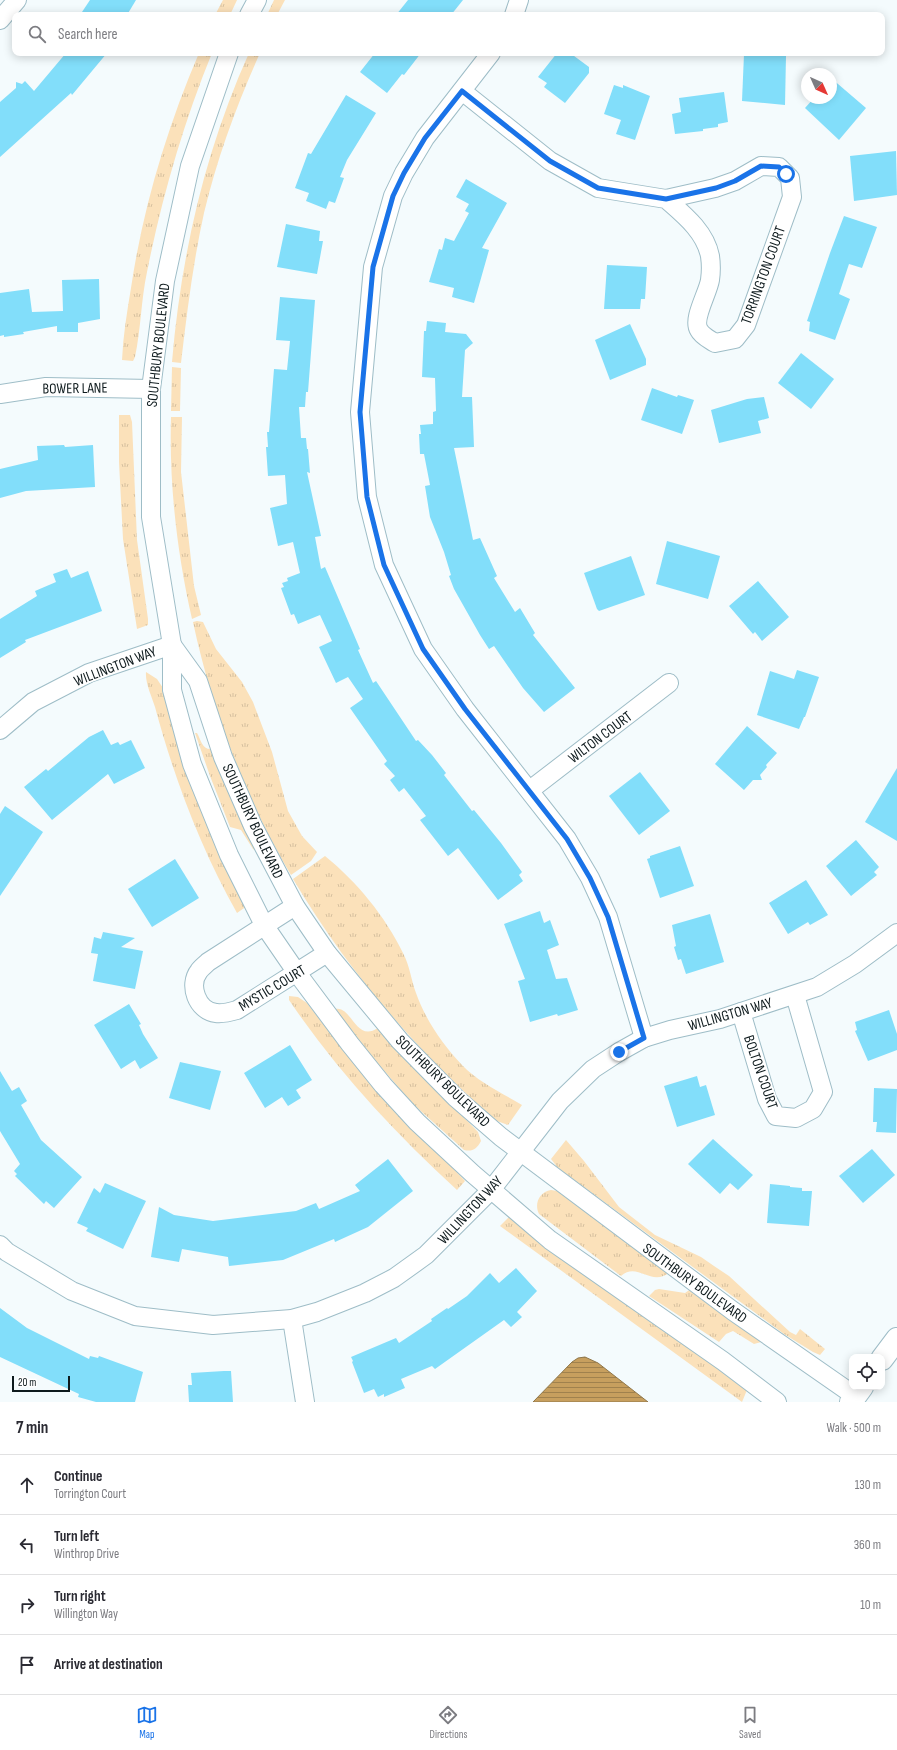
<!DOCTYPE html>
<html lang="en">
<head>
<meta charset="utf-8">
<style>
  :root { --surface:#fff; --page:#f2f2f3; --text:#2b2b33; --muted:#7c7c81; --line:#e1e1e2; --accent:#1a73e8 }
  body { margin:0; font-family:"Sofia Sans Condensed",sans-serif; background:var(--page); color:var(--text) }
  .controls { position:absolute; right:12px; bottom:12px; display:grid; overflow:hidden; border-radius:8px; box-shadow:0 2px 10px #0003 }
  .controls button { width:36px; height:36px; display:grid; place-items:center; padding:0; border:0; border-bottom:1px solid var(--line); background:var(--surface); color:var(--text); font:20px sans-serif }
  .compass { position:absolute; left:801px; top:68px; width:36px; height:36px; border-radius:50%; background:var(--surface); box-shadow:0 2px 10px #0003; rotate:135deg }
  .scale { position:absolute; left:12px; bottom:10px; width:58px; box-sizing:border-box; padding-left:4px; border:2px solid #0e1a1d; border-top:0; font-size:11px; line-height:14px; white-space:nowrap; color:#0e1a1d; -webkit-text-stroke:3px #fff; paint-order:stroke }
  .stop { position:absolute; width:12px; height:12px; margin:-9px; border:3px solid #1a73e8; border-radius:50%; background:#fff }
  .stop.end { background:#1a73e8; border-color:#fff; box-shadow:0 1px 4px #0008 }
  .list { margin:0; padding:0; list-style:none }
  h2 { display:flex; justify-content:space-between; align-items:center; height:52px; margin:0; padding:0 16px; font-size:17px }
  h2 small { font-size:13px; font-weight:400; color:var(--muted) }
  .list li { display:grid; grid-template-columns:26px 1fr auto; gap:12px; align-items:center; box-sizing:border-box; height:60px; padding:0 16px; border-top:1px solid var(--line) }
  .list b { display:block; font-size:15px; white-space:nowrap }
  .list p { margin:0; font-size:13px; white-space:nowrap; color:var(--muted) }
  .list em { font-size:13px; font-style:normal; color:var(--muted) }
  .icon { flex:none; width:22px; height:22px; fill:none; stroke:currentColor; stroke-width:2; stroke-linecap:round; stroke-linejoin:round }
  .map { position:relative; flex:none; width:897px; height:1402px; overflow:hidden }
  .search { position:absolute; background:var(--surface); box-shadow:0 2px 10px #0003; left:12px; right:12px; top:12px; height:44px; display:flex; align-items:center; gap:10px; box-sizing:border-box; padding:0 14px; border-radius:8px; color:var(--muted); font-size:15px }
  .sheet { height:292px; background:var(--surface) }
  nav { display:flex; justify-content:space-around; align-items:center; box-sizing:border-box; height:56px; border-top:1px solid var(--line); background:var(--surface); font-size:11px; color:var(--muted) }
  nav a { display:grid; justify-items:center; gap:2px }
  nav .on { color:var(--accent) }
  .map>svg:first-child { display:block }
  .grass { fill:url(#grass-tufts) }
  .water { fill:url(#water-rules); stroke:#90774a }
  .building { fill:#82defa }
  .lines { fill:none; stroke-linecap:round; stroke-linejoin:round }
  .minor-casing { stroke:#9ebdc7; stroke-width:20 }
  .secondary-casing { stroke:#9ebdc7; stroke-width:24 }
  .minor { stroke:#fff; stroke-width:18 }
  .secondary { stroke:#fff; stroke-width:22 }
  .route { stroke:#1a73e8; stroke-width:5 }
  .labels { text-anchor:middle; stroke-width:3.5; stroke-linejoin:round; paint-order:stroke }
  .street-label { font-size:15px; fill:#0e1a1d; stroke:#fff }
</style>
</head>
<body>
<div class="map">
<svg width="897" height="1402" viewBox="0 0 897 1402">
  <defs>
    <pattern id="grass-tufts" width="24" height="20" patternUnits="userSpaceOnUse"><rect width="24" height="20" fill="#fbe1ba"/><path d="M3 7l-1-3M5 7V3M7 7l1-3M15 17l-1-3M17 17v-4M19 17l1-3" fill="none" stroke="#d6c09f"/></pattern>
    <pattern id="water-rules" width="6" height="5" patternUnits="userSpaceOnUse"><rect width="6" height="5" fill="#c79f5e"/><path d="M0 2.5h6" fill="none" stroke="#a0814d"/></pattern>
  </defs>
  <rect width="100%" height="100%" fill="#f4fbfd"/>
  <g class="grass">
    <polygon points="223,0 237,0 230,15 215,15"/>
    <polygon points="274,0 285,0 277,15 267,15"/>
    <path d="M199 53H212C183 124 162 197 147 272 141 300 141 329 135 357L133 361 122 360C123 336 127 312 131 288 143 207 167 128 199 53Z"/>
    <path d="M249 53H260C237 104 217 158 204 213 193 263 187 312 181 363L172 362C181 255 205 151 249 53Z"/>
    <polygon points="172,367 181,368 180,411 171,411"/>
    <polygon points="119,415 130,415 132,422 137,540 148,619 148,625 137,629 123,539 119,462"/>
    <path d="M171 417H182L181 472 194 586 201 615 192 619C177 553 169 484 171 417Z"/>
    <path d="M197 621 203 622 216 649 242 682 253 702 272 752 288 811 302 836 317 852 311 861 291 875C246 801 211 707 193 622Z"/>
    <path d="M146 672 157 679 163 688 247 906 237 913C201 849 174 778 155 707 152 697 145 683 146 672Z"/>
    <path d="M195 733H197C201 740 202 750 212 749L256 851 253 849 241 830 230 827 210 776Z"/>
    <path d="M325 856C357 882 385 916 403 953 410 966 411 980 416 993 425 1019 443 1045 462 1065 478 1082 502 1093 522 1105L508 1125 497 1121 485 1111C409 1042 346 968 293 879Z"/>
    <path d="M289 996 298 997 307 1003 357 1067 465 1181 457 1190C395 1133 337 1071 289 1000Z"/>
    <path d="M335 1009C352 1005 355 1043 378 1028L478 1132 481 1141C477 1149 472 1152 464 1150L413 1104 367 1051Z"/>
    <polygon points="566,1140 584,1161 619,1207 655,1235 701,1257 714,1266 729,1276 790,1332 796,1335 800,1329 825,1349 820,1355 813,1352 784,1334 558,1168 551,1159"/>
    <path d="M551 1190 557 1191 670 1272C651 1288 638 1261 621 1276L539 1214C534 1204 539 1192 551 1190Z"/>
    <polygon points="509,1217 521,1224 747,1390 742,1402 500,1226"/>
    <polygon points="692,1288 765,1341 754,1344 733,1331 726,1334 719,1342 649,1296 655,1290 659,1289 685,1293"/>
  </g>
  <polygon class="water" points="585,1357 598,1363 648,1402 533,1402 572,1362 578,1358"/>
  <g class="building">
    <polygon points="90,0 136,0 127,15 80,15"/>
    <polygon points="408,0 463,0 451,15 396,15"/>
    <polygon points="66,53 107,53 72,95 71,93 0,157 0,102 16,88 16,82 22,84 25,81 34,91"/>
    <polygon points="375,53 421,53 404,75 402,74 387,93 360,72"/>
    <polygon points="557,53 570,53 589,67 589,73 565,103 544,87 547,83 538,77"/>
    <polygon points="744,54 786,56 785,105 742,101"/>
    <polygon points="831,78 866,108 839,140 805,108 814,98 831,98"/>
    <polygon points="614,85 623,88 623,85 650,96 635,140 616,134 621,120 604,114"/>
    <polygon points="724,92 728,122 718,124 718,127 703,129 703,131 675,134 672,114 681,112 679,98"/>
    <polygon points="346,95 376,113 347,160 340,177 344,178 335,203 329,201 326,209 306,201 309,193 295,188 308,153 311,154"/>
    <polygon points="896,151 897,195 854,201 850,156"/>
    <polygon points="466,179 507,203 482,248 489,250 474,303 452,297 454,288 429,282 439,249 442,250 445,238 454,241 469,213 465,211 469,204 456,197"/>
    <polygon points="844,216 877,227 862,268 849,264 839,294 850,299 835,340 809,331 810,322 807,321 830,253"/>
    <polygon points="286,224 320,231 319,241 323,241 317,274 277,267"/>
    <polygon points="607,265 647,267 645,299 641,299 640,309 604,309"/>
    <polygon points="99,279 100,319 78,323 78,332 57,332 57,326 23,332 24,334 4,337 4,335 0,336 0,293 29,289 32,312 63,311 62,280"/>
    <polygon points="280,297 315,300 308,392 306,392 305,407 299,407 301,438 306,438 307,449 308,449 310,473 307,472 321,536 315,537 321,569 325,567 360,649 358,650 373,683 376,681 416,741 418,740 432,755 446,773 444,775 472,811 474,810 501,843 522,872 519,875 523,881 498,900 458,848 448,856 420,820 426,816 404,788 399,792 390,780 395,776 384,764 387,761 350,708 363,699 348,677 336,683 319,647 332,641 320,615 298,624 294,614 291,615 281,588 284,587 282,583 288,581 287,578 300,573 293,542 278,546 270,508 287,504 285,475 268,476 266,447 268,447 267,432 269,432 274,369 287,370 290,341 276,340"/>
    <polygon points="427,321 446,323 445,332 466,334 473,343 465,350 462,397 472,397 474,447 454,448 473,540 480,538 497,576 494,578 515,612 520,608 535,633 533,635 575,688 544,712 523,688 494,646 489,649 480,635 454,589 449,576 451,575 444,552 430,517 425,486 430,485 424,454 420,454 419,434 421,434 420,425 433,424 433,412 436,411 435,378 422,377 424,331 426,331"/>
    <polygon points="630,324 646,359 646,365 610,380 595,340"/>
    <polygon points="801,353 834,379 811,409 778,383"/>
    <polygon points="652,388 677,397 678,395 694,400 682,434 641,420"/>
    <polygon points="764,397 769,418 758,421 761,433 719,443 711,410 747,399"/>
    <polygon points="64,445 65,447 93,445 95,487 26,491 0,498 0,469 38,460 37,446"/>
    <polygon points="667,541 720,556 708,599 656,584"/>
    <polygon points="631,556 645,595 599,611 597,609 584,573"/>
    <polygon points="67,569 71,578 88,571 102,611 25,640 26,642 0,658 0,619 37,596 35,591 56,582 53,574"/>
    <polygon points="758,581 789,617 762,641 755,632 753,634 729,606"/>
    <polygon points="797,670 819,677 805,717 804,717 799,729 757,715 770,671 794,679"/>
    <polygon points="747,726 777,753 766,765 767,767 760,775 762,780 753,780 744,790 715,764"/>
    <polygon points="103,730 111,745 118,742 120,745 131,740 145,768 114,784 108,774 52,820 24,787 46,769 48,771 89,737"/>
    <polygon points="897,768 897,841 865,822"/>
    <polygon points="640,772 670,811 639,835 609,796"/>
    <polygon points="5,806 43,832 0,896 0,814"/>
    <polygon points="856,840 879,867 874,872 877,875 851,896 826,866"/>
    <polygon points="680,846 694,886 660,898 647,859 650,858 650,856"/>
    <polygon points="175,859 199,898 152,927 128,889"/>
    <polygon points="806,880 828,915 810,925 808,922 788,934 769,903"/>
    <polygon points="540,911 544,923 550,920 559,945 547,950 556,979 567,978 578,1010 558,1016 557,1014 530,1022 518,981 525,979 504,924"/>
    <polygon points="710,914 724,962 686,974 681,959 678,960 674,947 676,946 672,925"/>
    <polygon points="103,932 135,938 121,947 143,951 135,989 93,981 98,954 91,953 94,937 101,939"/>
    <polygon points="129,1004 141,1024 139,1025 143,1034 158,1058 140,1069 135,1060 121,1069 94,1025"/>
    <polygon points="889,1010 897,1034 897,1050 868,1061 855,1031 857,1030 855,1022"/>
    <polygon points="290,1045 312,1080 296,1090 301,1098 288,1106 282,1097 265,1108 244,1073"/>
    <polygon points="180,1062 221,1071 210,1110 169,1098"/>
    <polygon points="0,1071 12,1091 19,1087 27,1101 21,1105 41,1140 82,1177 54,1208 46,1201 44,1204 15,1176 17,1174 14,1171 20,1164 0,1131"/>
    <polygon points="697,1076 700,1087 706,1085 715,1115 677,1127 664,1086"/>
    <polygon points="874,1088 897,1089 896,1133 876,1132 877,1122 873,1122"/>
    <polygon points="713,1139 753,1175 738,1190 730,1183 720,1194 688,1164"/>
    <polygon points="872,1149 895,1175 863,1203 839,1176"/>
    <polygon points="388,1159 413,1191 368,1227 335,1242 334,1239 283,1260 229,1266 228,1257 182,1249 179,1262 151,1257 159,1207 174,1215 213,1221 296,1211 316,1203 319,1209 360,1191 355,1185"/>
    <polygon points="105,1183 146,1201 123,1249 86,1231 88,1228 77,1223 94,1188 100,1193"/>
    <polygon points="770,1184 790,1186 790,1187 802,1188 802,1191 812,1191 809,1226 767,1223"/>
    <polygon points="516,1268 537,1291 517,1312 522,1317 511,1327 504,1320 435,1369 432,1366 401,1379 405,1388 384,1397 384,1394 378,1397 374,1389 364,1393 352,1362 353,1361 351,1357 396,1338 399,1343 432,1321 431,1319 447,1308 448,1309 467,1296 490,1273 499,1283"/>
    <polygon points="0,1308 27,1328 89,1359 90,1356 98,1358 99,1356 143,1372 135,1402 96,1402 78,1397 79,1394 0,1357"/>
    <polygon points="224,1371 231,1371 233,1402 189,1402 188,1385 192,1385 191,1373"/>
  </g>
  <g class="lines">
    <defs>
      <g id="minor">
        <polyline points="249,15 257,0"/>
        <polyline points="514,15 519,0"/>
        <polyline points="0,20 17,0"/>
        <polyline points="229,53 190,166 165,281 151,389 151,517 172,645 172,690 192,764 229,855 264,925 297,973 350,1044 383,1085 417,1122 473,1174 550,1240 723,1361 777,1402"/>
        <polyline points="491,53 425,138 404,173 393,196 373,267 360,412 367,497 384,565 423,649 465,709 567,839 590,878 608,917 644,1038"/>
        <path d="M462 91 550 161 598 188 666 199 715 188 735 181 761 166 779 167 790 178 792 197 746 325 735 339 715 343C709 339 702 336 699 330 692 319 708 293 710 280 711 273 711 263 710 256 705 231 683 214 666 199"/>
        <polyline points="0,394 46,387 151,389"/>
        <polyline points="172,645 198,681 223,757 253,826 295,906 327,953 400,1041 456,1098 501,1137 733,1311 855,1396"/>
        <polyline points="0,730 33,702 89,673 172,645"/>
        <polyline points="530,790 669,683"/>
        <path d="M295 906 208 962C205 965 201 968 199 971 188 985 197 1011 216 1013 223 1014 230 1012 237 1010L327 953"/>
        <polyline points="741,1012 767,1099 776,1116 796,1118 813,1109 823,1092 795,995"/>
        <polyline points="0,1245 7,1252 72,1291 135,1316 213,1325 292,1319 317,1312 365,1293 394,1278 426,1255 491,1190 560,1101 593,1069 619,1052 644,1038 670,1030 720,1019 817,987 855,964 897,933"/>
        <polyline points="292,1319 305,1402"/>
      </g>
      <g id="secondary">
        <polyline points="882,1359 897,1339"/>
        <polyline points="851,1402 862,1387"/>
      </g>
    </defs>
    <use href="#minor" class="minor-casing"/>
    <use href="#secondary" class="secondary-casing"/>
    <use href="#minor" class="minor"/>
    <use href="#secondary" class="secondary"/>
  </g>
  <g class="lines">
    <polyline class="route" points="619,1052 644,1038 608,917 590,878 567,839 465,709 423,649 384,565 367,497 360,412 373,267 393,196 404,173 425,138 462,91 550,161 598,188 666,199 716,188 735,181 761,166 779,167 786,174"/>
  </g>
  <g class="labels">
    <g class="street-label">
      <text transform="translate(763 275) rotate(-70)" y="5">TORRINGTON COURT</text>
      <text transform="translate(158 345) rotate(-84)" y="5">SOUTHBURY BOULEVARD</text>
      <text transform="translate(75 388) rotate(-1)" y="5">BOWER LANE</text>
      <text transform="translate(115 666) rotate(-21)" y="5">WILLINGTON WAY</text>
      <text transform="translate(600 737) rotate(-37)" y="5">WILTON COURT</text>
      <text transform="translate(253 821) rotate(65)" y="5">SOUTHBURY BOULEVARD</text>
      <text transform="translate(272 988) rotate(-31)" y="5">MYSTIC COURT</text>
      <text transform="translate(730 1014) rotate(-16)" y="5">WILLINGTON WAY</text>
      <text transform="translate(761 1072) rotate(71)" y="5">BOLTON COURT</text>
      <text transform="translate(443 1081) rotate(44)" y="5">SOUTHBURY BOULEVARD</text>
      <text transform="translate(470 1210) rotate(-47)" y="5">WILLINGTON WAY</text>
      <text transform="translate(695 1283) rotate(36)" y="5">SOUTHBURY BOULEVARD</text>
    </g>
  </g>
</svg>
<div class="controls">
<button><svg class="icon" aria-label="locate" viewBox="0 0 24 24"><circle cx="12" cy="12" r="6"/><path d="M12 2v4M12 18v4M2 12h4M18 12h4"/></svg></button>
</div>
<svg class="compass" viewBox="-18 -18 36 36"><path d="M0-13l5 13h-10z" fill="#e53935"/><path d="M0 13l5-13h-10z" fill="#7c7c81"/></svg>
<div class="scale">20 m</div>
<div class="stop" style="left:786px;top:174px"></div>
<div class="stop end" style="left:619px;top:1052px"></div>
<div class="search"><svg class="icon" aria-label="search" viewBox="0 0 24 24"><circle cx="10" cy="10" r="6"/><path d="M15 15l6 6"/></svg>Search here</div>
</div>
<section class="sheet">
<h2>7 min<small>Walk · 500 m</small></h2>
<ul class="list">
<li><svg class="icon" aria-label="ahead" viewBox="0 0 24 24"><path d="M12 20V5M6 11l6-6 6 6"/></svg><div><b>Continue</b><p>Torrington Court</p></div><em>130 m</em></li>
<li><svg class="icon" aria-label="left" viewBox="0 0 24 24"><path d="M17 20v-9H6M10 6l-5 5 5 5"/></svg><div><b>Turn left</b><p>Winthrop Drive</p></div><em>360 m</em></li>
<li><svg class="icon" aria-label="right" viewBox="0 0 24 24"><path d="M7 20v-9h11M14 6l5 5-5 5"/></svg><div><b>Turn right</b><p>Willington Way</p></div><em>10 m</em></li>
<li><svg class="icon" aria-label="arrive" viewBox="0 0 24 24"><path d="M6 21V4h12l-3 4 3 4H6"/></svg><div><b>Arrive at destination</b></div></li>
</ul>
</section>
<nav>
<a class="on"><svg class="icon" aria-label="map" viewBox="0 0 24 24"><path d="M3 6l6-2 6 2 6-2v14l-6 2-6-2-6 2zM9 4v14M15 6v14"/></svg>Map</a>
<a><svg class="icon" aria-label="directions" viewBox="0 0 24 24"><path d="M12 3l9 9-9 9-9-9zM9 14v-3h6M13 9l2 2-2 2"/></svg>Directions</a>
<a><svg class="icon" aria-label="saved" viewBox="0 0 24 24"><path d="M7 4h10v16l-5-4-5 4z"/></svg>Saved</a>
</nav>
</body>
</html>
